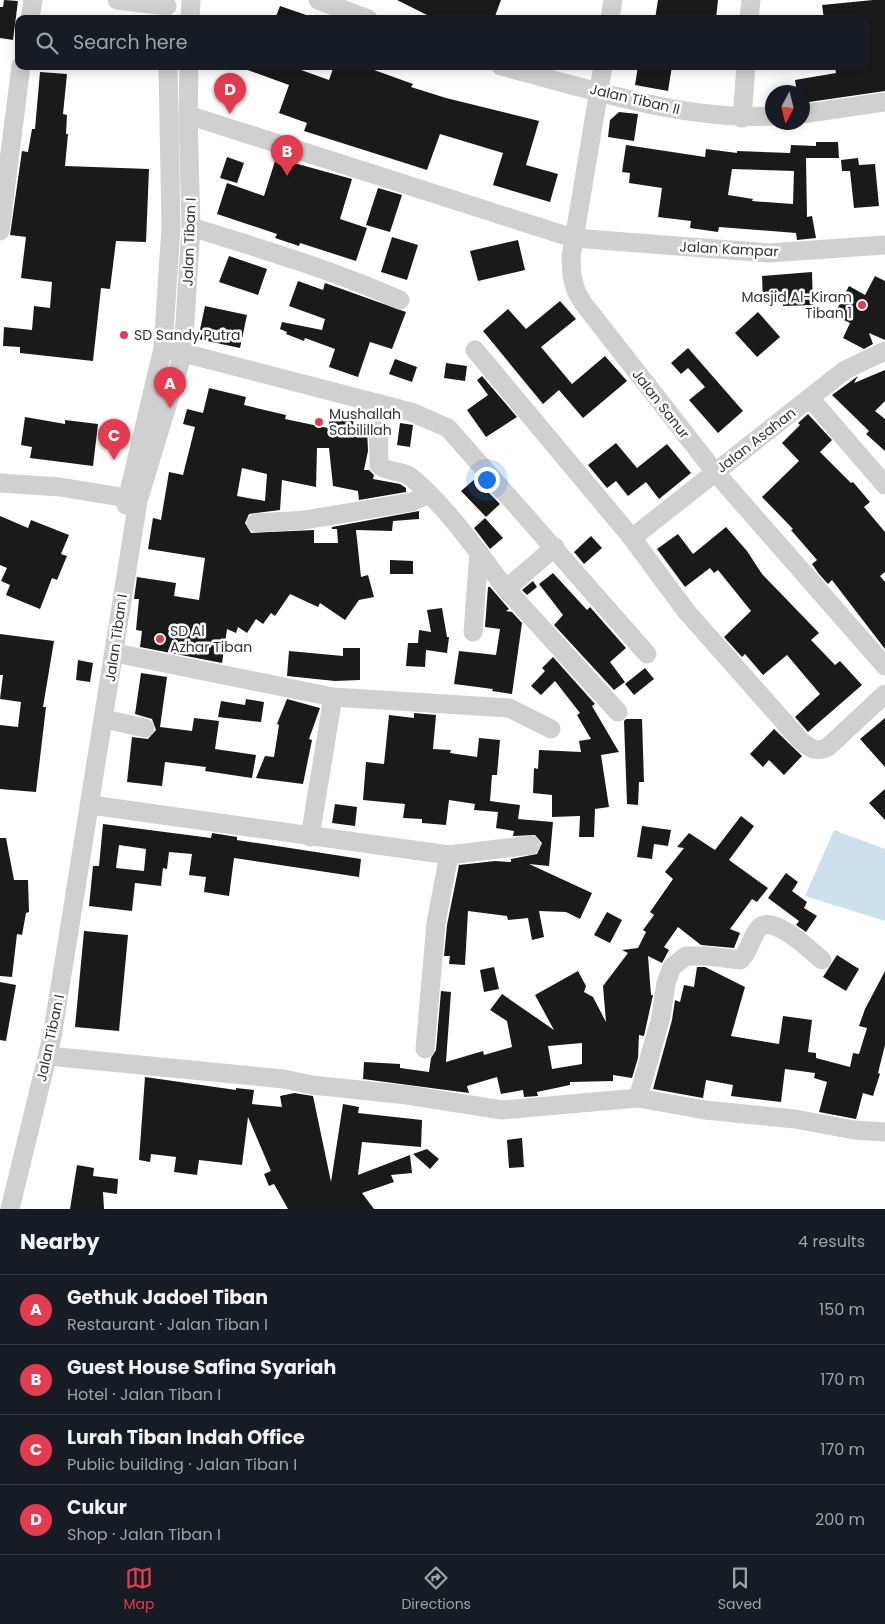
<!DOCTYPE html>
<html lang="en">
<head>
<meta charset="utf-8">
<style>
  :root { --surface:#171b24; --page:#20242c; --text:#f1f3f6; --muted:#9ea1a6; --line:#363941; --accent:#e33b4f }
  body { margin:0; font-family:Poppins,sans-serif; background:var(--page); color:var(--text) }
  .compass { position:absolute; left:765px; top:85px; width:45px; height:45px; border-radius:50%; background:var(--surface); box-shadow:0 2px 12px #0003; rotate:187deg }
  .you { position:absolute; left:486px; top:479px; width:18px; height:18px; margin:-12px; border:4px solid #fff; border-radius:50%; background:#1a73e8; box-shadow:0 0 0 8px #1a73e833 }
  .badge { display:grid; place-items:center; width:32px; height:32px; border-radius:50%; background:var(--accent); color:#fff; font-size:16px; font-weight:700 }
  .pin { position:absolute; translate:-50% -41px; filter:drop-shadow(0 1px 2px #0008) }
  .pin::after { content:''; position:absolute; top:26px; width:18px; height:15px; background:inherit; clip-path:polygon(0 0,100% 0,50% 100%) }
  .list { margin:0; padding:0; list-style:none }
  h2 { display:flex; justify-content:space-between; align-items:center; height:65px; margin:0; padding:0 20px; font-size:21px }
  h2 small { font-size:16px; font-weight:400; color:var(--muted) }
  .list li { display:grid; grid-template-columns:32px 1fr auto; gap:15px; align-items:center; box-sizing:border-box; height:70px; padding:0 20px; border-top:1px solid var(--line) }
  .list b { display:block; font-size:19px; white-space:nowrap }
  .list p { margin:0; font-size:16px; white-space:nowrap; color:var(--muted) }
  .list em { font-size:16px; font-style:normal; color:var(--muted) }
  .icon { flex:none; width:28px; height:28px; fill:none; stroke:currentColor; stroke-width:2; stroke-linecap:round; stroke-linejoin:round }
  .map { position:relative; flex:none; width:885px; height:1209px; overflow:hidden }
  .search { position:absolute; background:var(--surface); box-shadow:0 2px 12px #0003; left:15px; right:15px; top:15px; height:55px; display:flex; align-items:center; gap:12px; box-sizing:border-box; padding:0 18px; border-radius:10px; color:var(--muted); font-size:19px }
  .sheet { height:345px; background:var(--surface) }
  nav { display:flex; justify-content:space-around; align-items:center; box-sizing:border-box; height:70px; border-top:1px solid var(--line); background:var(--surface); font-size:14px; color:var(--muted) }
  nav a { display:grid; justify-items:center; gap:2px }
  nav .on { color:var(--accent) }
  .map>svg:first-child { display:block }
  .water { fill:#cce1eb }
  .building { fill:#1a1a1a; fill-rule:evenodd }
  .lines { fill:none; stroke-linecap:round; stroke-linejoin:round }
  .minor { stroke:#d0d0d0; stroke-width:19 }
  .poi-dot { fill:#e33b4f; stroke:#fff; stroke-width:2 }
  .labels { text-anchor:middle; stroke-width:5; stroke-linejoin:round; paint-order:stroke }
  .street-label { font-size:14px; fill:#333; stroke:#fff }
  .poi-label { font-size:14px; fill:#333; stroke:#fff; text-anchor:start }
</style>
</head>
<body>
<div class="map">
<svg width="885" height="1209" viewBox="0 0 885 1209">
  <rect width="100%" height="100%" fill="#fff"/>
  <polygon class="water" points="834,830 885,849 885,921 805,896"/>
  <g class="building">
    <polygon points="4,0 18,1 13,40 0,38 0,7 3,7"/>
    <polygon points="397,0 501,0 494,19 470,19 459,15 458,19 435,19"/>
    <polygon points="658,0 718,0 716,19 655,19"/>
    <polygon points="873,0 885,0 885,91 802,103 802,92 797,92 795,80 836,73 835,66 866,66 866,19 824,19 822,5"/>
    <polygon points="280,6 312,17 312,19 275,19"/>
    <polygon points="242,66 290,66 329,80 334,66 363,66 413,84 411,87 446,98 539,121 526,165 558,174 550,202 493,185 503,153 440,134 427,170 304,131 307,123 279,113 289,85 242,68"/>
    <polygon points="638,66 672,66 668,91 635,85"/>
    <polygon points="40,72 67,74 63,114 67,115 66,134 68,134 65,166 149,169 146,242 116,241 110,289 101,288 93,361 20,353 20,347 3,346 4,327 32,330 34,306 50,308 52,282 21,278 26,237 10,235 22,151 28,152 32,129 35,129"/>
    <polygon points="619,112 638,114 634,141 608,137 610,120"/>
    <path d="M816 142H838L839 158H806L807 217 812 216 816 238 797 240 796 233 719 227 718 232 690 228 691 221 658 217 662 188 629 183 630 173 622 172 626 145 705 157 706 149 737 153V151L790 153 791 145 816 146ZM732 169 794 171 793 204 752 201 753 199 728 195Z"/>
    <polygon points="227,157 244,163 237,183 220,178"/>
    <polygon points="276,158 352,179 340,219 367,228 356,261 300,243 299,246 275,238 277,234 217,214 227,183 264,196"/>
    <polygon points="858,158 859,165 875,164 879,206 854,208 850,171 842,171 841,160"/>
    <polygon points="378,188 402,195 390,232 366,225"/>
    <polygon points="392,237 418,245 407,280 381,272"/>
    <polygon points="518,240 525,270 478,281 470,251"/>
    <polygon points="229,256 267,269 258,295 219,282"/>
    <polygon points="812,272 813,305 783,306 783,299 763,300 762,276"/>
    <polygon points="875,276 885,281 885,340 869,333 873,344 864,349 843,338 850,323 836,316 836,311 849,286 865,295"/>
    <polygon points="298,281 323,290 325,283 406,312 392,349 370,342 358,377 329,367 335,349 305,338 304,341 286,334 287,332 280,329 282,322 322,330 325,319 289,306"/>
    <polygon points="560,301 576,319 541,347 572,384 605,356 627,381 583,418 559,390 543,404 483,331 508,309 526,329"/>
    <polygon points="205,306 247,315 240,348 198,339"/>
    <polygon points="758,312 780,337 757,357 735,333"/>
    <polygon points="688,348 743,411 718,433 689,400 705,387 688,368 681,374 671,363"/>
    <polygon points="395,359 417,367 412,382 389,374"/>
    <polygon points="446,363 467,366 465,381 444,378"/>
    <polygon points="885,370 885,401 875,411 885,419 885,451 866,434 869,431 832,395 858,376 854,383"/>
    <polygon points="482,376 517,417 486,437 467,410 488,395 477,380"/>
    <path d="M209 388 246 397 244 405 286 415 285 419 328 428 331 414 354 418 353 425 367 428 368 451 364 470H369L374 475 373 479 400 484 406 488V492L359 500 358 491 333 486 329 448H317L316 487 282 480 280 510 249 514 245 523 251 533 314 530V543H338L337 529H332V527L419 511V519L393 521 392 531 356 530 361 577 368 575 374 597 359 600 345 620 320 603 318 607 290 594 275 616 271 613 263 624 256 619 247 633 238 627 236 633 227 629 222 663 140 647 142 631 136 630 139 599H134L137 577 176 583 174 596 199 600 205 558 148 549 153 518 161 520 169 472 183 475 195 427 183 424 187 409 203 413ZM242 468 267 474 265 501 237 496Z"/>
    <polygon points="808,414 832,440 820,452 851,483 853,482 870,502 864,507 885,532 885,572 880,576 885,582 885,649 832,580 828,584 819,574 812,564 817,560 791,530 793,529 762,497 799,461 782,443 800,425 798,423"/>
    <polygon points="25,417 65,424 65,420 98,424 93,466 30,458 32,447 21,445"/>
    <polygon points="400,423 413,425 410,447 397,445"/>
    <polygon points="616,443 637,468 667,444 691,473 659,499 646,482 628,496 616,481 607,488 588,465"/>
    <polygon points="475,479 500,504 486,517 461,491"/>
    <polygon points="0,516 28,528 31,520 69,535 61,554 67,556 57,580 52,578 40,609 6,595 10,585 1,581 7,568 0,565"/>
    <polygon points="485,518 503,538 490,549 474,528"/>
    <polygon points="726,527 747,551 762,574 819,633 811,640 835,665 840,661 862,685 808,732 795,717 820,694 787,655 763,675 745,654 742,657 724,637 751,611 718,570 714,573 710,568 685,587 657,549 678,534 693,554"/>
    <polygon points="591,536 602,548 584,564 574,552"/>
    <polygon points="390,560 413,561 413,574 390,574"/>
    <polygon points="553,573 587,610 590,607 626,648 610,662 625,682 614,690 554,625 563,615 539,584"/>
    <polygon points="533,581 537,587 527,595 522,590"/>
    <polygon points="488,587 490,587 509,609 506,611 512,612 522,623 512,694 492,691 493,689 454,684 459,651 496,655 500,629 485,627"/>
    <polygon points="442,608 447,637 449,637 447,653 426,650 425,667 406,666 408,643 418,643 419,630 431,632 427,610"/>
    <polygon points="0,634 54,641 43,707 46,707 36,792 0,789 0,725 18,727 21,702 0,699 3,675 0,675"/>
    <polygon points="343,648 360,648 360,680 335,681 287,676 289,651 343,656"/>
    <polygon points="553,657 595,704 592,706 619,752 601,755 609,807 595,809 594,837 579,837 580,816 552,817 552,795 533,793 534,768 538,769 539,750 581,752 579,741 591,739 577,715 580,713 555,681 541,695 531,686 545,671 542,668"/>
    <polygon points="78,660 93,663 90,682 76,680"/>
    <polygon points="645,668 654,679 634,695 625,684"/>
    <polygon points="141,673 167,677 160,727 192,731 194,718 219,721 215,749 256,755 252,778 205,771 206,767 165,762 162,786 127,782 132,737 148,739 156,730 152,719 135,714"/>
    <polygon points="246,699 264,702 261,722 218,717 221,701 245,705"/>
    <polygon points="287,699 320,708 309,739 312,740 303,784 256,778 265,756 274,757 279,725 277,724"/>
    <polygon points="414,713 436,715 433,749 451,750 450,753 477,757 479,738 500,740 497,775 492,775 490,801 520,805 518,819 553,822 549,866 529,864 592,893 580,919 566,912 539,911 544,937 532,940 528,918 508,920 507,916 468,911 465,965 449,964 450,956 444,956 447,925 459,865 495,861 511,862 511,859 537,854 542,843 535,835 513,836 514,831 496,828 498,812 474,810 475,804 449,800 446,825 422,823 422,819 403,818 405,804 363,800 366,762 384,764 389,715 414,718"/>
    <polygon points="885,718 885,767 860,739"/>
    <polygon points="626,719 642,719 644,782 639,782 638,805 627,804 624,721"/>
    <polygon points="774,729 802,756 784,775 769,760 763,767 750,754"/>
    <polygon points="885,789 885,820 869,803"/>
    <polygon points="335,804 357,807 355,826 332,823"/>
    <path d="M741 816 754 826 729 860 768 888 757 902 752 899 730 929 740 933 734 948 701 945 678 927 664 947 669 950 662 963 648 956 651 995H653L644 1036 639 1035 638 1058 632 1078 613 1075V1081L570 1082V1085L537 1092 538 1096 524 1097 523 1090 501 1094 497 1077 467 1086 469 1093 363 1079 364 1062 400 1064V1068L429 1072 431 1058 436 1050 441 991 451 992 446 1062 483 1051 484 1055 512 1047 507 1021 490 1010 502 994 554 1030 535 995 578 971 586 986 584 992 593 997 606 1022 603 986 628 953 622 950 638 948 646 932 643 930 654 915 650 912 673 879 665 872 684 848 677 847 689 833 715 850ZM582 1043V1064L552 1069 548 1046Z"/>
    <path d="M103 824 211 838 212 833 237 837V840L361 859 359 877 234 858 229 896 204 892 206 877 189 875 192 854 169 852 167 869 163 868 161 886 135 883 132 911 89 906 93 866H99ZM119 845 146 849 144 871 116 868Z"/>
    <polygon points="642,826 671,830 668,846 654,844 652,859 637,857"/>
    <polygon points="0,838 6,838 14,880 28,880 29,912 26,913 22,935 17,934 12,977 0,976"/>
    <polygon points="786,873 798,882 792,891 807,902 804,908 817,916 806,932 796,925 799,921 768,898"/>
    <polygon points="607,912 622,920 610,943 594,935"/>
    <polygon points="84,931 128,935 119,1031 75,1027"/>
    <polygon points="837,955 859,969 846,991 823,977"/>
    <polygon points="494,967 499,989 484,992 480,970"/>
    <polygon points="697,967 705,967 745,987 731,1036 779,1044 783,1016 812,1020 808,1052 816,1053 816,1058 850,1067 853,1053 859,1054 867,1028 859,1026 865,1009 885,971 885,1045 878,1073 880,1074 873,1096 863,1093 856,1119 819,1112 827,1082 814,1078 815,1073 785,1069 781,1102 731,1096 733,1085 706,1080 703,1098 653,1089 672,1020 675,1000 680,1002 684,985 694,987"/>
    <polygon points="0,982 16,985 6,1041 0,1040"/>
    <polygon points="145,1077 236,1090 236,1088 254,1090 252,1104 282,1107 280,1096 294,1093 313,1096 331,1182 343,1104 359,1107 358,1113 422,1120 421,1147 362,1142 358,1175 410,1155 412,1173 391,1175 394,1182 362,1193 374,1209 288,1209 274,1184 269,1186 264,1174 271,1171 248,1117 242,1165 199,1160 197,1175 174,1172 176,1157 151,1154 150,1162 139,1160"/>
    <polygon points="522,1138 524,1167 509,1168 507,1140"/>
    <polygon points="427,1149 439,1159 430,1169 413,1154"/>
    <polygon points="77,1165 94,1168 93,1176 118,1179 117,1194 103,1192 104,1209 70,1209"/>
  </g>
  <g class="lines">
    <g class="minor">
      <polyline points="117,0 167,6"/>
      <polyline points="318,0 368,19"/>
      <polyline points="30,19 33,0"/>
      <polyline points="190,19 191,0"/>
      <polyline points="610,19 613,0"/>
      <polyline points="749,19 751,0"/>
      <path d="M501 66C586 88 684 121 772 116"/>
      <polyline points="603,66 571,257 572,276 576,291 583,303 715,472 885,666"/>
      <polyline points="802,114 885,102"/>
      <polyline points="188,115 573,238 769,253 885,245"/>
      <polyline points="742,118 746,66"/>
      <path d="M191 227C262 249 332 270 400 300"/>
      <polyline points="0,231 21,66"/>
      <polyline points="172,350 411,412 448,428 647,654"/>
      <path d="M475 350 632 538 686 611 801 741C810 748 816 753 828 747L885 694"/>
      <polyline points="810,398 885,485"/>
      <path d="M378 403 379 465C388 473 402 470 411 477 447 507 478 552 506 589L555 547"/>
      <polyline points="0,483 60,487 127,498"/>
      <polyline points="126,505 163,348 171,227 168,66"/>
      <polyline points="256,523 305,520 412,502 429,494"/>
      <polyline points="632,538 845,370 885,351"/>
      <polyline points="506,589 618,712"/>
      <polyline points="473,632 479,552"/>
      <polyline points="115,653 333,697 509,708 551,729"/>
      <polyline points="104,719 145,728"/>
      <polyline points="91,805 449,855 531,845"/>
      <polyline points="310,837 333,697"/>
      <polyline points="425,1049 436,923 449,855"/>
      <polyline points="48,1056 284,1079 312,1085 407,1095 502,1110 638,1098 705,1110 795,1119 854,1130 885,1132"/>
      <path d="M638 1098 661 1017 666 983 672 967 686 956H708L740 960C750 952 751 935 760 927 774 915 811 951 822 960"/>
      <polyline points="10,1209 52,1037 138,501 183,353 191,227 188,115 189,66"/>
    </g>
  </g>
  <g class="poi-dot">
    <circle cx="862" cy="305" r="5"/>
    <circle cx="124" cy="335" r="5"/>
    <circle cx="319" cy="422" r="5"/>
    <circle cx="160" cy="639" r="5"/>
  </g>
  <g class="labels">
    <g class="street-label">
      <text transform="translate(635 99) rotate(13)" y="5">Jalan Tiban II</text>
      <text transform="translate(189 242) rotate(-88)" y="5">Jalan Tiban I</text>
      <text transform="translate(729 249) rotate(3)" y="5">Jalan Kampar</text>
      <text transform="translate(661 404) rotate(52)" y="5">Jalan Sanur</text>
      <text transform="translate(756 440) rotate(-38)" y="5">Jalan Asahan</text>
      <text transform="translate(116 638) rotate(-82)" y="5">Jalan Tiban I</text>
      <text transform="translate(50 1038) rotate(-78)" y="5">Jalan Tiban I</text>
    </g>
    <g class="poi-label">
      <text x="852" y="302" text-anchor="end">Masjid Al-Kiram<tspan x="852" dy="16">Tiban 1</tspan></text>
      <text x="134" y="340">SD Sandy Putra</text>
      <text x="329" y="419">Mushallah<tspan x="329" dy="16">Sabilillah</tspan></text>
      <text x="170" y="636">SD Al<tspan x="170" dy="16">Azhar Tiban</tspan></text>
    </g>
  </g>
</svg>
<svg class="compass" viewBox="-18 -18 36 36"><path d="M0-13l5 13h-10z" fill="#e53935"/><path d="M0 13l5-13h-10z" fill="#9ea1a6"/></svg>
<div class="you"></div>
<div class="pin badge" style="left:170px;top:408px">A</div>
<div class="pin badge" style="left:287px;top:176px">B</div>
<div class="pin badge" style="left:114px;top:460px">C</div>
<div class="pin badge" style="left:230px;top:114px">D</div>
<div class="search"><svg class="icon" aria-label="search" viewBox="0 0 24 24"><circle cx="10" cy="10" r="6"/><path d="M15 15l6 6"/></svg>Search here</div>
</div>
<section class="sheet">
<h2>Nearby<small>4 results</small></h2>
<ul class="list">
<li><span class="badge">A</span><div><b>Gethuk Jadoel Tiban</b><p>Restaurant · Jalan Tiban I</p></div><em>150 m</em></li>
<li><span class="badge">B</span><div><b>Guest House Safina Syariah</b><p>Hotel · Jalan Tiban I</p></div><em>170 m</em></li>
<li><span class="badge">C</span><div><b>Lurah Tiban Indah Office</b><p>Public building · Jalan Tiban I</p></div><em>170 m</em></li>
<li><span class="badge">D</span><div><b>Cukur</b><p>Shop · Jalan Tiban I</p></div><em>200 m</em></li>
</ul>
</section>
<nav>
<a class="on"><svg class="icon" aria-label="map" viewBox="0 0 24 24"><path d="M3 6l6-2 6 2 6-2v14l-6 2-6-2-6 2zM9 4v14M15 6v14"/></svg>Map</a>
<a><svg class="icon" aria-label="directions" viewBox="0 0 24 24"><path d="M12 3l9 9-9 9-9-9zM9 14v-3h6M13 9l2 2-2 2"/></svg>Directions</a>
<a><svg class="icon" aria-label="saved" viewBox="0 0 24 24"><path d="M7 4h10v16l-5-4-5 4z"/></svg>Saved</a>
</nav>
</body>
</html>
